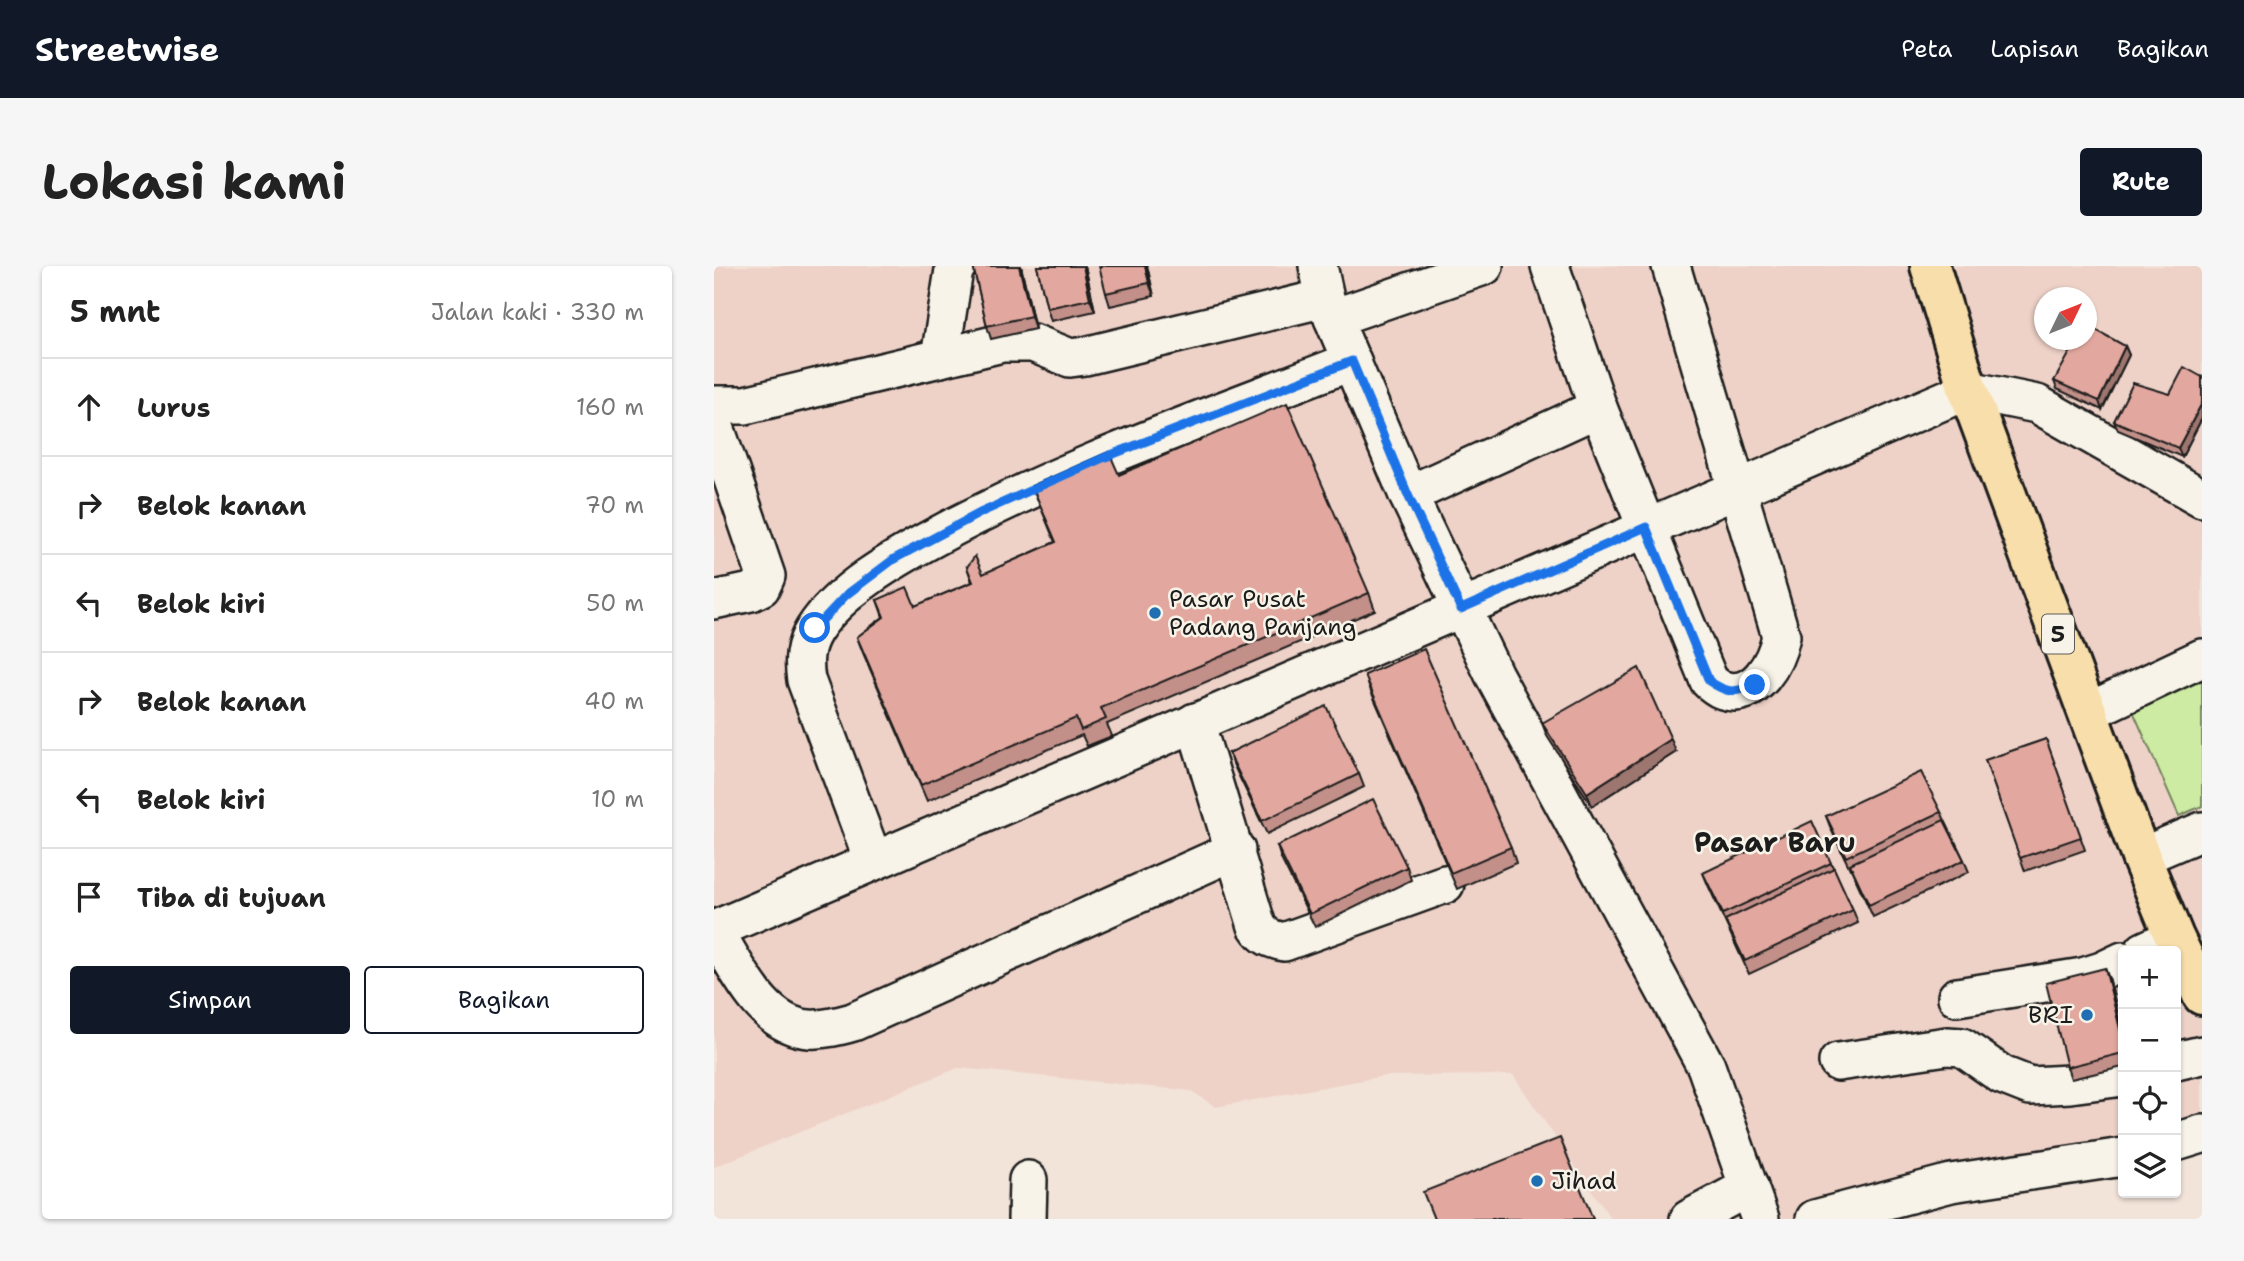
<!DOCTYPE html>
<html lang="id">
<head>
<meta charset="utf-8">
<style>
  :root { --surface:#fff; --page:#f6f6f6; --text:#222; --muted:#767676; --line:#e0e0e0; --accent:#111827 }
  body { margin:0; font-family:"Shantell Sans",sans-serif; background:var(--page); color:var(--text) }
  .controls { position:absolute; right:21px; bottom:21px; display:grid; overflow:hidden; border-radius:7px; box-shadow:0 2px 5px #0004 }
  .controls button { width:63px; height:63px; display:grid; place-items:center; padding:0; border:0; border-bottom:2px solid var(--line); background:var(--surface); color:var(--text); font:35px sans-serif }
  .compass { position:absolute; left:1320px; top:21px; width:63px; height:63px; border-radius:50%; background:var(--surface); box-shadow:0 2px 5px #0004; rotate:47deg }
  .stop { position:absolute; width:21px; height:21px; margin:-16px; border:5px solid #1a73e8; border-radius:50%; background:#fff }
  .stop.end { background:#1a73e8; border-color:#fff; box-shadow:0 2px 7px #0008 }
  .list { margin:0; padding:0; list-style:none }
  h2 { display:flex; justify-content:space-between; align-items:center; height:91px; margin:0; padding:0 28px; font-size:30px }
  h2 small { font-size:23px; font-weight:400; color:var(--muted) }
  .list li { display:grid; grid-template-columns:46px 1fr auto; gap:21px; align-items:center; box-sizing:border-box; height:98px; padding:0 28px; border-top:2px solid var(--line) }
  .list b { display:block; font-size:26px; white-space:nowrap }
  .list em { font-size:23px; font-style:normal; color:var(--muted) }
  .actions { display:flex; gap:14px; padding:21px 28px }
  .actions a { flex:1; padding:16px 0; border:2px solid var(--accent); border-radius:7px; text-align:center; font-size:24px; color:var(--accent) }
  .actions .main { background:var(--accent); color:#fff }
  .icon { flex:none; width:38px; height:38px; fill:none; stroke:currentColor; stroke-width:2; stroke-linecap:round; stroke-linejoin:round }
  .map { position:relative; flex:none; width:1488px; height:953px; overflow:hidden; border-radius:7px }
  header { display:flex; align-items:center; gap:42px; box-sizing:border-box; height:98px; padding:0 35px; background:var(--accent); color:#fff }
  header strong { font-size:33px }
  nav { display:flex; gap:38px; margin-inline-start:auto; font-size:24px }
  .intro { display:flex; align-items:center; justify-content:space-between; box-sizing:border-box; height:168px; padding:0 42px }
  h1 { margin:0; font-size:49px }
  .button { padding:18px 32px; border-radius:7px; background:var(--accent); color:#fff; font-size:24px; font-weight:700 }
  main { display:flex; gap:42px; padding:0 42px }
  aside { flex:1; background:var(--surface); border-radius:7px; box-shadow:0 2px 5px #0004 }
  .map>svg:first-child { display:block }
  .built { fill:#eed2c8; fill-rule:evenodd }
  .green { fill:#cdeba2; stroke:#74845f; stroke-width:2 }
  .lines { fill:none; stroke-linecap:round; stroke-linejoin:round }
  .minor-casing { stroke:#1c1c1c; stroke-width:42 }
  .highway-casing { stroke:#1c1c1c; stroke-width:44 }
  .minor { stroke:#f7f3e8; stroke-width:37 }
  .highway { stroke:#f8deab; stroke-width:38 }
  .wall { fill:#c29089; stroke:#1c1c1c; stroke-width:2 }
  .shaded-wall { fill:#9e766f; stroke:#1c1c1c; stroke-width:2 }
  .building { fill:#e2a89f; stroke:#1c1c1c; stroke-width:2 }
  .route { stroke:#1a73e8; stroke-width:9 }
  .poi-dot { fill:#1f6fb2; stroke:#f7f3e8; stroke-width:2.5 }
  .labels { text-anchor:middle; stroke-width:5; stroke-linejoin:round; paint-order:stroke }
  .shield { fill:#f7f3e8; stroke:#5e5c59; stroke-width:2 }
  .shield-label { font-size:23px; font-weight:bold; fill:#1c1c1c }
  .poi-label { font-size:24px; fill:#1c1c1c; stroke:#f7f3e8; text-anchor:start }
  .quarter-label { font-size:28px; font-weight:bold; fill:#1c1c1c; stroke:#f7f3e8 }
</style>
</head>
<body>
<header>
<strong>Streetwise</strong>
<nav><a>Peta</a><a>Lapisan</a><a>Bagikan</a></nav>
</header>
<div class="intro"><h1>Lokasi kami</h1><a class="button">Rute</a></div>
<main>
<aside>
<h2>5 mnt<small>Jalan kaki · 330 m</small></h2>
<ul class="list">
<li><svg class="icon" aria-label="ahead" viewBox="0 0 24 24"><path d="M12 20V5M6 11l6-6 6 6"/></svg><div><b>Lurus</b></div><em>160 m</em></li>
<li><svg class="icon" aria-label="right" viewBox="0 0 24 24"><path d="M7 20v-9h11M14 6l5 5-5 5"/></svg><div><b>Belok kanan</b></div><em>70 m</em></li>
<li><svg class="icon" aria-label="left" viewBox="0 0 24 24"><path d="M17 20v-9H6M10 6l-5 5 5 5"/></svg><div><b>Belok kiri</b></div><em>50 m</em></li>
<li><svg class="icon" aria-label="right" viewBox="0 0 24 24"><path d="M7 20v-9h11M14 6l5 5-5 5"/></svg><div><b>Belok kanan</b></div><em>40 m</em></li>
<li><svg class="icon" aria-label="left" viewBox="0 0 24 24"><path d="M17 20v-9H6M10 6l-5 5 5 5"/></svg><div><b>Belok kiri</b></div><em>10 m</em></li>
<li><svg class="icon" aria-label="arrive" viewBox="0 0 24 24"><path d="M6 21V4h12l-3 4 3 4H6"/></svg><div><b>Tiba di tujuan</b></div></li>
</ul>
<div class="actions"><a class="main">Simpan</a><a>Bagikan</a></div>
</aside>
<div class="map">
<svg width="1488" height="953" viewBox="0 0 1488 953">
  <rect width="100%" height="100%" fill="#f3e4d9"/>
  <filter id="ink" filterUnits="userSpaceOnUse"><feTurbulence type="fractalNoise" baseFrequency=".0143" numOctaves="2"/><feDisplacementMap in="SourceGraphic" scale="14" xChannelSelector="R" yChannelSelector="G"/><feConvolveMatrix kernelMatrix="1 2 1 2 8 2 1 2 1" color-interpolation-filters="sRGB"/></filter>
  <g filter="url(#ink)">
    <path class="built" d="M0 0H1488V863L1462 869V685H1409V880L1073 953H897L799 809 671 810 502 841 477 825 244 802 0 901ZM1330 32H1372V74H1330Z"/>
    <polygon class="green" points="1488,405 1488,540 1465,550 1415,436"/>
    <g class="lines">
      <defs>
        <g id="minor">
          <polyline points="604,0 611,32 619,52 694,229 780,409 992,800 1046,953"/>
          <path d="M836 0 884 142 995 415C999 418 1004 423 1009 424 1042 435 1062 395 1067 370L957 0"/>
          <polyline points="619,52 770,0"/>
          <polyline points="226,92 240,4 243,0"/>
          <polyline points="0,139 31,139 288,77 319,77 356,92 371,90 611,32"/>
          <polyline points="0,158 52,310 47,321 37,326 0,334"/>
          <polyline points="694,229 884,142"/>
          <polyline points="1374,446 1488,392"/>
          <path d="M481 456 543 660C550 671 557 673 570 676L731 618"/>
          <polyline points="1427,591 1488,565"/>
          <path d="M159 594 92 414C89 395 90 380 100 364 124 325 182 292 221 271 354 199 498 150 638 95"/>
          <polyline points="0,664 1254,124 1323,138 1488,232"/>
          <path d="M0 664C23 700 47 760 95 763 110 764 125 760 139 756L522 584"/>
          <polyline points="1430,685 1460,671"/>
          <polyline points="1243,731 1369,711 1388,705 1409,695"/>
          <polyline points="1462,795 1488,789"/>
          <polyline points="1124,796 1233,780 1248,781 1288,809 1316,820 1356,818 1409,811"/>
          <polyline points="1462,876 1488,868"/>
          <polyline points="313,953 314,914"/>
          <polyline points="975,953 1035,921"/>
          <polyline points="1101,953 1237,917 1409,891"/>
        </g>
        <polyline id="highway" points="1216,0 1254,124 1427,591 1460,671 1488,729"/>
      </defs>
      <use href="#minor" class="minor-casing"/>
      <use href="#highway" class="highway-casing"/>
      <use href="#minor" class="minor"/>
      <use href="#highway" class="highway"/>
    </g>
    <g class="wall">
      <polygon points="259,0 307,0 321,63 277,73 273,60"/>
      <polygon points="323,0 371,0 381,45 337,55 333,42"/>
      <polygon points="433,0 440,30 396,40 392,27"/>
      <polygon points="1411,80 1415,89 1388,144 1343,123 1340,115"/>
      <polygon points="1488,111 1488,152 1468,191 1404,164 1400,155 1456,128"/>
      <polygon points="405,209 655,327 661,344 393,458 398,470 373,480 368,469 213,535 149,387 143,371 169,351 163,334 201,340 258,316 253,301 269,308 341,276 318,220"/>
      <polygon points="651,409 797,581 802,597 743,623 657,425"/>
      <polygon points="828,457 962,486 878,540 833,470"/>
      <polygon points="1332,473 1371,584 1311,605 1271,494"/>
      <polygon points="515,487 645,508 650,521 553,568 520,500"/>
      <polygon points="1227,546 1250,594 1255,606 1159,651 1137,603 1136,603 1117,563 1112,550"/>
      <polygon points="563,580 693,601 697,614 601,661 567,593"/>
      <polygon points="1117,597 1139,644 1144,657 1035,708 994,619 989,607"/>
      <polygon points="1396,715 1409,769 1409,801 1357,813 1353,801"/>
    </g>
    <g class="shaded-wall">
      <polygon points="305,0 307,0 321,63 317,50"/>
      <polygon points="369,0 371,0 381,45 376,33"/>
      <polygon points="431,0 433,0 440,30 435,17"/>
      <polygon points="1411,80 1415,89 1388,144 1385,135"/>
      <polygon points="1488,137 1488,152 1468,191 1464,182"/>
      <polygon points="957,473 962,486 878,540 873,527"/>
      <polygon points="1391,702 1396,715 1409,769 1409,775"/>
    </g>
    <g class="building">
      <polygon points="259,0 305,0 317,50 273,60"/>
      <polygon points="323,0 369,0 376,33 333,42"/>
      <polygon points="385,0 431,0 435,17 392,27"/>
      <polygon points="1373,59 1411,80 1385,135 1340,115 1363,74 1373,74"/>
      <polygon points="1470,101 1488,111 1488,137 1464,182 1400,155 1419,117 1456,128"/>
      <polygon points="573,137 655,327 387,442 392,453 367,464 362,452 207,519 143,371 170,351 163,334 193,321 201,340 259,316 253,301 261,290 269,308 342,276 318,220 395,186 405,209"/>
      <polygon points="710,383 797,581 737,607 651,409"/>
      <polygon points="925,402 957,473 873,527 828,457"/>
      <polygon points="612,440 645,508 548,555 515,487"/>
      <polygon points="1332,473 1367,571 1306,592 1271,494"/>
      <polygon points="1207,506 1227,546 1132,591 1112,550"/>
      <polygon points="659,533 693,601 596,648 563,580"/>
      <polygon points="1230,554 1250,594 1155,639 1136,598"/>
      <polygon points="1098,555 1117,597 1009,648 989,607"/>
      <polygon points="1120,602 1139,644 1031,695 1011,654"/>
      <polygon points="1391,702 1409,775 1409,787 1353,801 1332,717"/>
      <polygon points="846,872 879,953 720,953 709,926"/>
    </g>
  </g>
  <g class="lines" filter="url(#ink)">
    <path class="route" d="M101 362 132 329 180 293 268 246 389 192 638 95 694 229 747 343 932 261 995 415C1014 428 1020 427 1041 419"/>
  </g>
  <g class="poi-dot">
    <circle cx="441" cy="347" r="7"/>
    <circle cx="1373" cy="749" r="7"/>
    <circle cx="823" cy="915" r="7"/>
  </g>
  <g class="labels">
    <rect class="shield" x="1328" y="348.5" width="32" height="39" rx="5"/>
    <g class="shield-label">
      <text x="1344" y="376">5</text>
    </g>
    <g class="poi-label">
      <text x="455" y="341">Pasar Pusat<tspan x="455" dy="28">Padang Panjang</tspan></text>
      <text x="1359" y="757" text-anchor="end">BRI</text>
      <text x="837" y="923">Jihad</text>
    </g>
    <g class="quarter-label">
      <text x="1061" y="586">Pasar Baru</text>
    </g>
  </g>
</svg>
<div class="controls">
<button>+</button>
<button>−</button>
<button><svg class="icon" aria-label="locate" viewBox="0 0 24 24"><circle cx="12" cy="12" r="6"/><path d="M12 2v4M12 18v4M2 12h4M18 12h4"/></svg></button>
<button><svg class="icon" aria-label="layers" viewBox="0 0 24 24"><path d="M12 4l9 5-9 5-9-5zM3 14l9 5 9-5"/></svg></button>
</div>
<svg class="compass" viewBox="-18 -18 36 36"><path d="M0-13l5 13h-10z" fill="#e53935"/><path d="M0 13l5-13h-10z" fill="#767676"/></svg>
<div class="stop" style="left:101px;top:362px"></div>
<div class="stop end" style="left:1041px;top:419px"></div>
</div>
</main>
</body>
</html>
